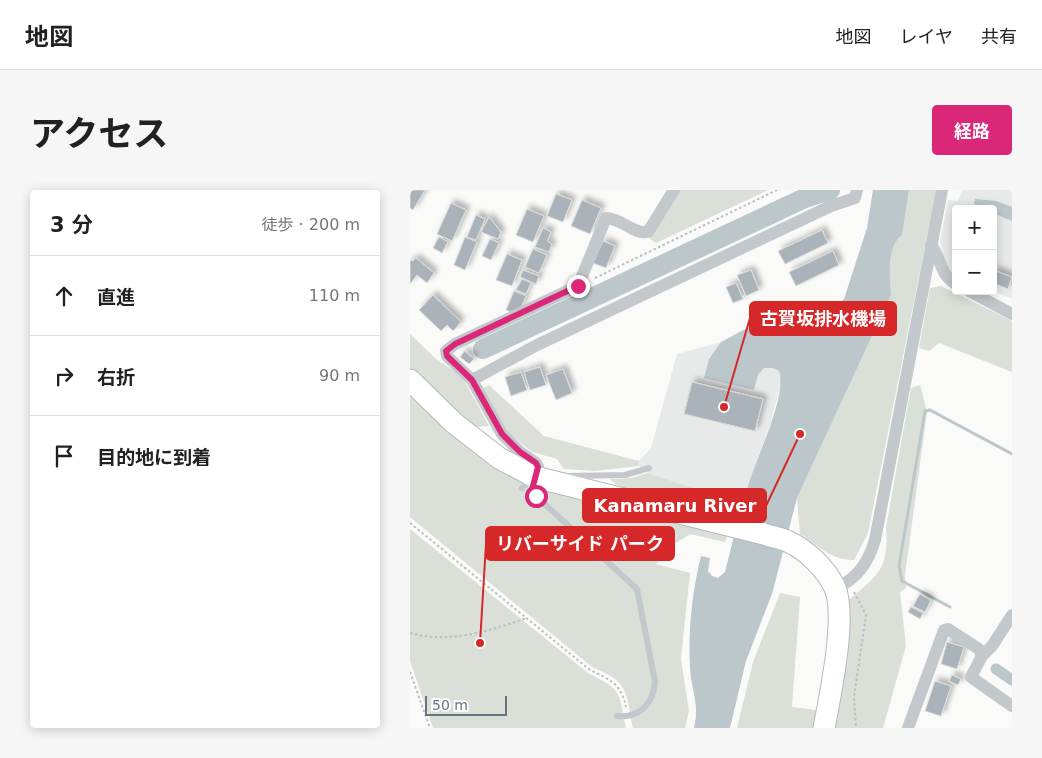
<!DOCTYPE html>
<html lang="ja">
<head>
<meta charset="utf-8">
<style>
  :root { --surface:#fff; --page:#f6f6f6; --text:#202124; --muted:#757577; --line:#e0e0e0; --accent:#db2777 }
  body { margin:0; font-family:"DejaVu Sans","Noto Sans JP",sans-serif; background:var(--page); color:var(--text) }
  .controls { position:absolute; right:15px; top:15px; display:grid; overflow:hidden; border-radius:5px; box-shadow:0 2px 12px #0003 }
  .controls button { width:45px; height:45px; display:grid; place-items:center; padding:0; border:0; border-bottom:1px solid var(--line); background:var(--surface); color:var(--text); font:25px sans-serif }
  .scale { position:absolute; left:15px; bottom:12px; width:82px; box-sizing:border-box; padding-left:5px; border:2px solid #657683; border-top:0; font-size:14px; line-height:18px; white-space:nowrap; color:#657683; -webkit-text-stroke:4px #fff; paint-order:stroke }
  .stop { position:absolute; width:15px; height:15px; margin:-11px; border:4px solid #db2777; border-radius:50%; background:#fff }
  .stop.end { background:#db2777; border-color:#fff; box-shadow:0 1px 5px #0008 }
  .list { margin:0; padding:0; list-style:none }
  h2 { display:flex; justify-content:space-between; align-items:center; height:65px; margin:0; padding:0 20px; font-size:21px }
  h2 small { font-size:16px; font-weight:400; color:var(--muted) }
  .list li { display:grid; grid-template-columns:32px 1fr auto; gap:15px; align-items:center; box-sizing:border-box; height:80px; padding:0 20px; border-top:1px solid var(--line) }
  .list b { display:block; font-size:19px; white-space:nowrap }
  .list em { font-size:16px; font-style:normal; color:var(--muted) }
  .icon { flex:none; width:28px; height:28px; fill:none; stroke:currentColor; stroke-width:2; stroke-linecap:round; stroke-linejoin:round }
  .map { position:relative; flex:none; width:602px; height:538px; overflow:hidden; border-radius:5px }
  header { display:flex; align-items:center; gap:30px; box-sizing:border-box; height:70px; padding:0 25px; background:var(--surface); border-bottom:1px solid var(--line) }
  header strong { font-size:24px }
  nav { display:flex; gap:28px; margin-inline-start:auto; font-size:18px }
  .intro { display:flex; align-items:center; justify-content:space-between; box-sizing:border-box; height:120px; padding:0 30px }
  h1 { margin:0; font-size:35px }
  .button { padding:12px 22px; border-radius:5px; background:var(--accent); color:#fff; font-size:18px; font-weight:700 }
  main { display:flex; gap:30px; padding:0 30px }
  aside { flex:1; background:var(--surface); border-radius:5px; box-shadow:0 2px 12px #0003 }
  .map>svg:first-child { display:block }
  .built { fill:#e8e9e9 }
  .green { fill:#dadfd7 }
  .water { fill:#bbc7cb }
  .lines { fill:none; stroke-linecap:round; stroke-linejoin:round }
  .stream { stroke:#bbc7cb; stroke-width:3 }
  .canal { stroke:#bbc7cb; stroke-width:11 }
  .river { stroke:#bbc7cb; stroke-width:20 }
  .building { fill:#aab3b9; stroke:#dcdcda; filter:url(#shadow) }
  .primary-casing { stroke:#b5babe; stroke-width:23 }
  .path { stroke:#bbbfc2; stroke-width:2; stroke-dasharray:2.5 2.5; stroke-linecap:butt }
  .service { stroke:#c3c8cc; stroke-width:6 }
  .minor { stroke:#c3c8cc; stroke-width:12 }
  .primary { stroke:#fff; stroke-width:21 }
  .route { stroke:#db2777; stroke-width:6 }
  .leader { fill:none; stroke:#d62828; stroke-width:2 }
  .callout-dot { fill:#d62828; stroke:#fff; stroke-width:2 }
  .callout { fill:#d62828; stroke:#d62828; stroke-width:2 }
  .callout-label { font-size:18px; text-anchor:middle; font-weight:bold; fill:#fff }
</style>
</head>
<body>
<header>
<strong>地図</strong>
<nav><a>地図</a><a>レイヤ</a><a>共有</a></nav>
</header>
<div class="intro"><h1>アクセス</h1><a class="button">経路</a></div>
<main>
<aside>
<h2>3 分<small>徒歩 · 200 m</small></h2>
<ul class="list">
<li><svg class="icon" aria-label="ahead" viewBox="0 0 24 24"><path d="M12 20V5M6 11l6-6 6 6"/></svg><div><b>直進</b></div><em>110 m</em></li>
<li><svg class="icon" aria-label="right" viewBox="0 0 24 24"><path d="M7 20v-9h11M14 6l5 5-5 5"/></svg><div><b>右折</b></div><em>90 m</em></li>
<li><svg class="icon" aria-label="arrive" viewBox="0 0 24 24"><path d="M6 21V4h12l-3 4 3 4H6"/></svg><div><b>目的地に到着</b></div></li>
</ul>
</aside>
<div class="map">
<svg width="602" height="538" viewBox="0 0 602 538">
  <defs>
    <filter id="shadow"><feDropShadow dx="4" dy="-4" stdDeviation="2.5" flood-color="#0004"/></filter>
  </defs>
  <rect width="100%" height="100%" fill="#fafaf8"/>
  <g class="built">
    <polygon points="552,0 602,0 602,109 583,101 583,19 546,19 546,87 539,85 530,52 538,10 548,11"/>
    <polygon points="311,152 299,169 344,200 348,185 354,178 362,178 369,181 372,189 361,232 337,297 326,312 238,283 229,276 229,271 241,258 267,164"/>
  </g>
  <g class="green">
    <polygon points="270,0 358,0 246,53 240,49"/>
    <path d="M499 0H526L458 343 444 370C423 371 407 355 390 344L387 308 481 105C480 86 476 58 492 45Z"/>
    <polygon points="531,96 602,131 602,182 529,153 519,161 509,158 520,98"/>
    <polygon points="0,144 26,169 52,186 79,236 64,237 0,181"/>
    <polygon points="79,195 134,246 229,271 229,276 185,281 154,279 147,269 122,262 97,242 72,199"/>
    <path d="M510 195 517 222 495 385 496 398 490 402 496 456 473 538H423L438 469 439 410C469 384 479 379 476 337L501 198Z"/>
    <path d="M0 201 133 308 136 300 318 342 315 352 280 344 263 355 246 374 280 383 271 469 279 521 275 538H223C215 500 220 493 182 477L0 327Z"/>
    <polygon points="238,283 326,312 320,324 213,299 199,289 221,288"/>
    <path d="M0 339 178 483C212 500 209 501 216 538H23L0 471Z"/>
    <polygon points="370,403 390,407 382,517 406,520 405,538 327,538 343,472"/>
  </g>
  <g class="water">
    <path d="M463 0H499L492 45C476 58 480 86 481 105L387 308 362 404 336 471 320 538H284C290 513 281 501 280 477 278 441 282 402 291 366L300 368 298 381 302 386 308 388 315 382C322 354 329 326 337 299 344 272 378 206 369 181L362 178H354L348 185 344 200 294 188 299 169 311 152 337 138 421 119 434 109 457 38Z"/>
    <polygon points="565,9 586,11 602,17 602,31 583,23 583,19 575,19 564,14"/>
  </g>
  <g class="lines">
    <polyline class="stream" points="540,417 492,391 489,376 515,221 520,220 602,264"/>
    <polyline class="canal" points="586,479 602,490"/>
    <polyline class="river" points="73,159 395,8 420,0"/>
  </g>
  <g class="building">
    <polygon points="0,0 15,0 3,20 0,18"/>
    <polygon points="146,4 162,10 153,32 137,26"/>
    <polygon points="172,10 191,18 180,44 161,36"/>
    <polygon points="41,13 56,20 42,51 27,44"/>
    <polygon points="117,19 134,26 123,52 106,45"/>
    <polygon points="66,25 75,29 66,50 57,47"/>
    <polygon points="79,27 91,42 88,49 71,42"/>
    <polygon points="133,38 141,42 137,51 142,54 139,62 125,57"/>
    <polygon points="412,40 418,53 375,74 368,61"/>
    <polygon points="29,47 38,52 32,63 23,58"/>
    <polygon points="55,47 67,52 55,80 44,75"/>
    <polygon points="80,49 89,53 81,70 72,66"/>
    <polygon points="193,51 205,56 196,78 183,73"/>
    <polygon points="123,59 137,65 129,83 115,77"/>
    <polygon points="423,61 429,75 386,96 379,82"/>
    <polygon points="97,64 112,70 102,96 86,90"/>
    <polygon points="6,68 24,83 17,93 7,85 0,94 0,70 3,71"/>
    <polygon points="113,80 129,86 126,94 110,87"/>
    <polygon points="341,80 349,100 336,106 327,85"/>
    <polygon points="583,80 602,87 598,99 583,93"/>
    <polygon points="112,89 121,93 116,104 106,100"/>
    <polygon points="326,93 333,109 323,113 316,97"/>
    <polygon points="104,101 116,106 111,118 101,122 96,120"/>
    <polygon points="23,105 51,132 43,141 37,135 31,141 9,120"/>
    <polygon points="55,161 64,169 59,174 50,167"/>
    <polygon points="130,177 136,195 120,200 114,182"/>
    <polygon points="153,179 162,203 146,210 136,185"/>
    <polygon points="111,182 117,200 101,206 95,187"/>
    <polygon points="282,192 353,209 345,241 274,224"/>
    <polygon points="510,404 521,410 515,422 503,416"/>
    <polygon points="501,417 513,423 510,429 498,422"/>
    <polygon points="537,452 554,457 547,479 531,474"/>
    <polygon points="542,485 551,489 548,495 539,491"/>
    <polygon points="525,491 541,496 531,526 515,521"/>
  </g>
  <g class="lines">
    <defs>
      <path id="primary" d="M0 190 44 233 89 268 125 287 354 344C362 347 372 348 379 352 397 360 417 380 425 398 437 427 420 506 414 538"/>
    </defs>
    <use href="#primary" class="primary-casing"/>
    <g class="path">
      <polyline points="185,88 367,0"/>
      <path d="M0 333 180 480C200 490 211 493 216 517"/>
      <polyline points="444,402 456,425 444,507 446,538"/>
      <path d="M0 443C40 454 79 441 117 428"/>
      <polyline points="0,482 20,538"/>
    </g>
    <g class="service">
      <polyline points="158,286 215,285 239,278"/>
      <path d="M124 290 123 296 126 306 227 399 245 492C243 514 230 528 207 526"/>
      <polyline points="112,298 123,289"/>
    </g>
    <g class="minor">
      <path d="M521 55C532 68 529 85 546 94"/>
      <polyline points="559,101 602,124"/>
      <polyline points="62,190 127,155 421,16 445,8 447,0"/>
      <path d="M125 287 128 277 126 273 110 262 92 244 62 190 37 166 36 161 45 154 168 96 196 28C211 28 224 45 238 42L264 0"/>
      <path d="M425 399C448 388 458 373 465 350L532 0"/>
      <polyline points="572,466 561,487 602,516"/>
      <polyline points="498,538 534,440 538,439 569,459 572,466 582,456 602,425"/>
    </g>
    <use href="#primary" class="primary"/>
  </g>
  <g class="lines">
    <polyline class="route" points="126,306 123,296 128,277 126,273 110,262 92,244 62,190 37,166 36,161 45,154 168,96"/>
  </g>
  <path class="leader" d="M314 217L340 128M390 244L356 316M70 453L76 354"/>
  <g class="callout-dot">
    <circle cx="314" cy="217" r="5"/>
    <circle cx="390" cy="244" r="5"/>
    <circle cx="70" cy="453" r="5"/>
  </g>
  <g class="callout">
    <rect x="340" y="112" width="146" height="33" rx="5"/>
    <rect x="173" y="299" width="183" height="33" rx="5"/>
    <rect x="76" y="337" width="188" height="33" rx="5"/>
  </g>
  <g class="callout-label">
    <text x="413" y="135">古賀坂排水機場</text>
    <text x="265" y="322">Kanamaru River</text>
    <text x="170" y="360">リバーサイド パーク</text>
  </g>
</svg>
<div class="controls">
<button>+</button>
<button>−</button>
</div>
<div class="scale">50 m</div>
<div class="stop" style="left:126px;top:306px"></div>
<div class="stop end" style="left:168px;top:96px"></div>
</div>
</main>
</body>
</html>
